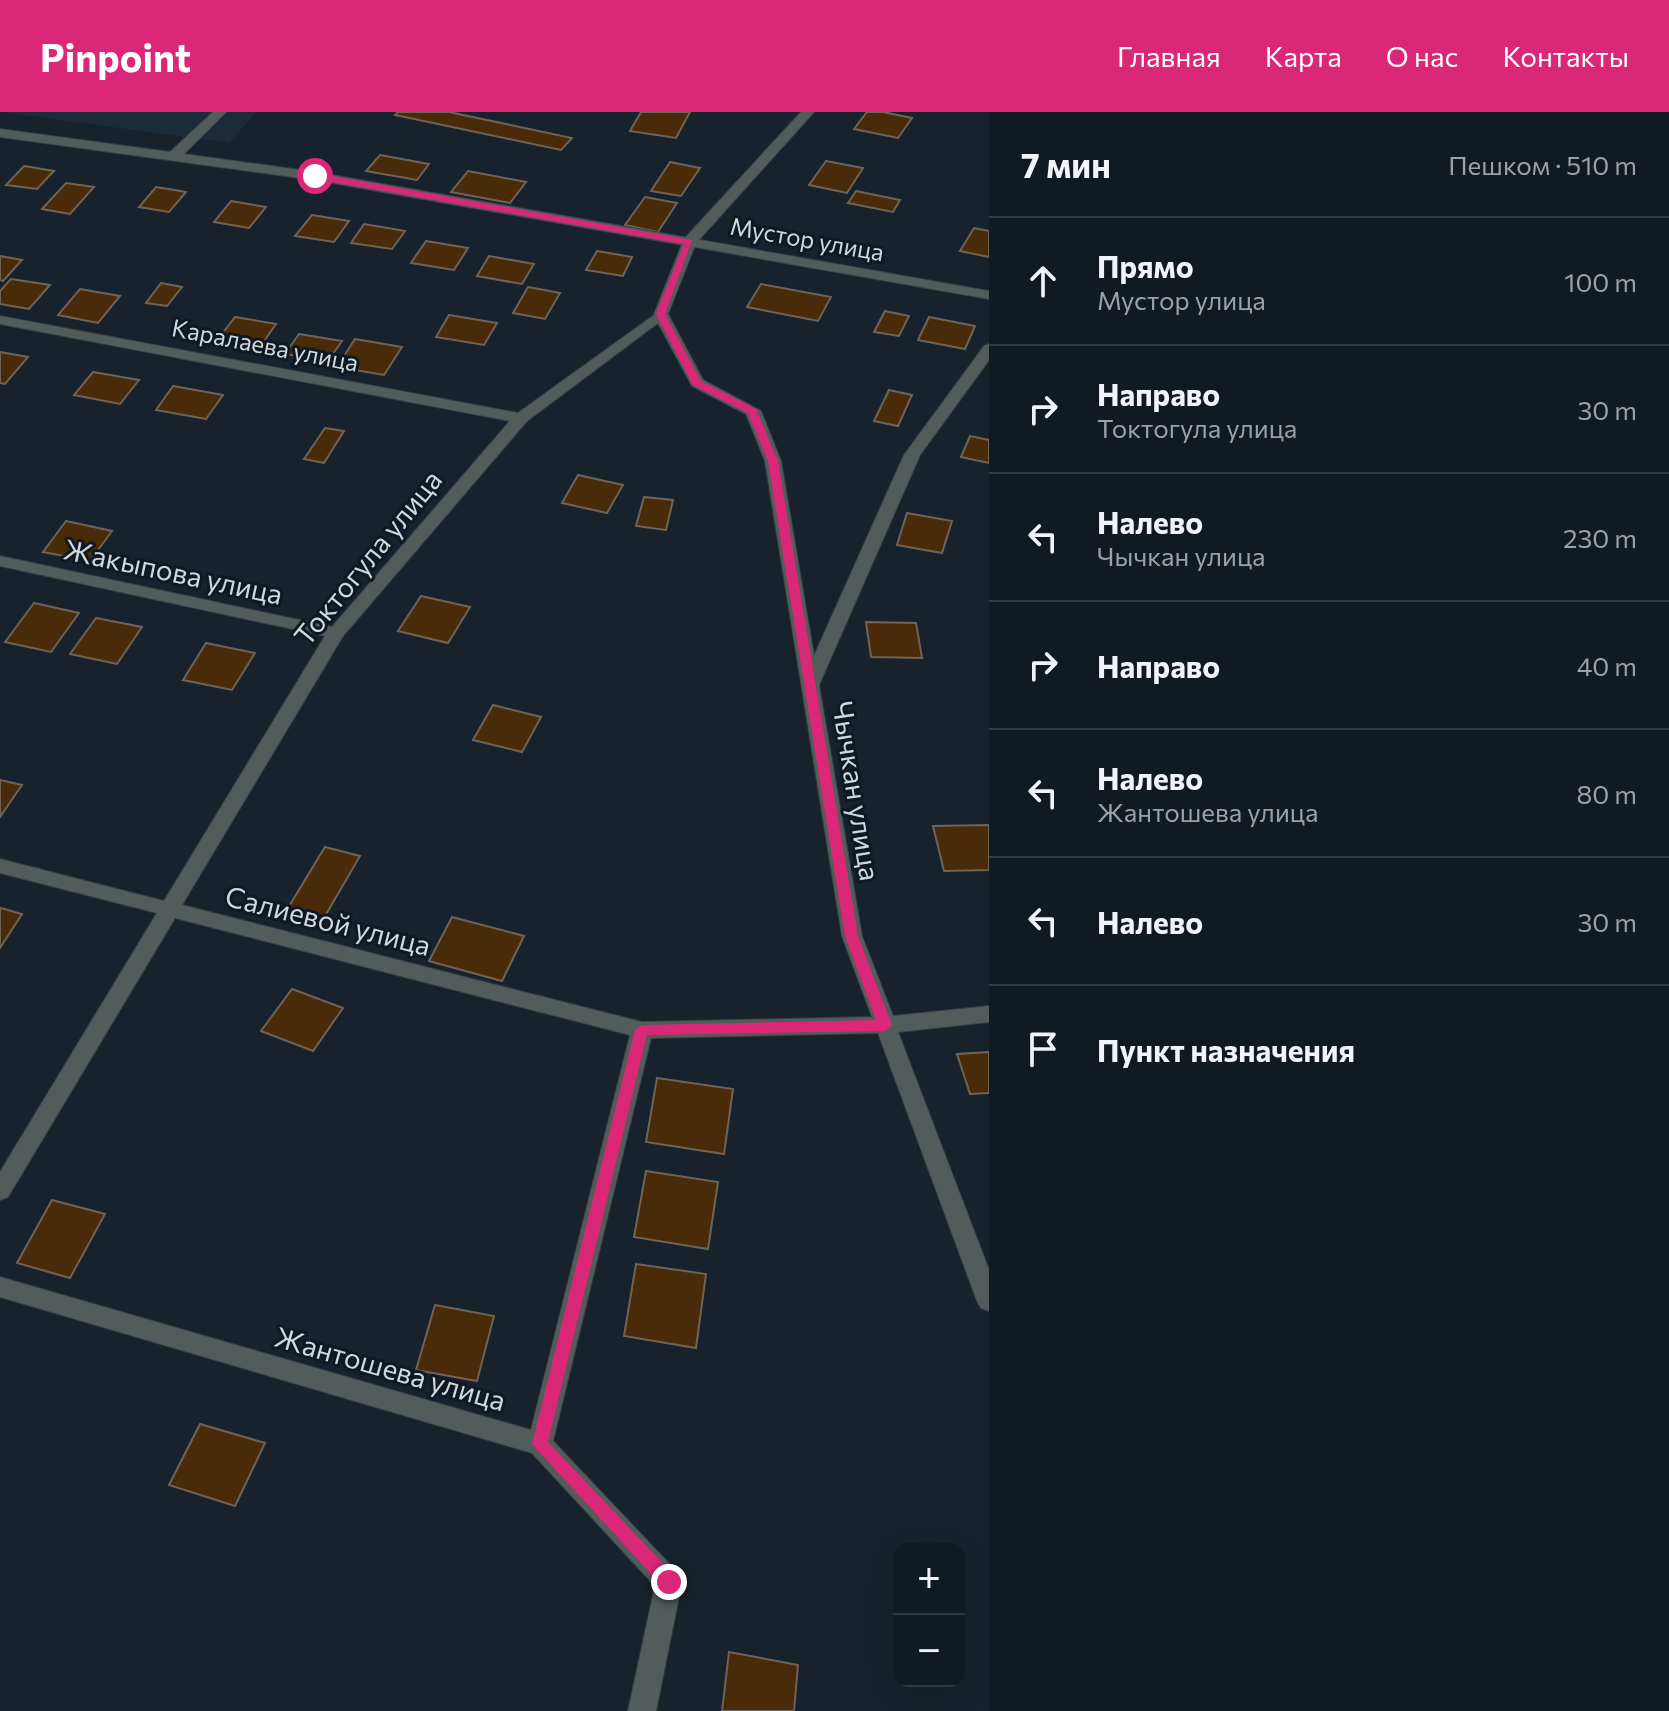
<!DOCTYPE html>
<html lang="ru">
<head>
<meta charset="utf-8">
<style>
  :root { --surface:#121a21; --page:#1f272e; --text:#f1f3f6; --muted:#9ca1a5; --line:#31383f; --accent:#db2777 }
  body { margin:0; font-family:Commissioner,sans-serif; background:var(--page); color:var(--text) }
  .controls { position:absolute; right:24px; bottom:24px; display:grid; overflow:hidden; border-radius:16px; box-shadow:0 8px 32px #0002 }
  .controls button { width:72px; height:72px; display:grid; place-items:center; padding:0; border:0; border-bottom:2px solid var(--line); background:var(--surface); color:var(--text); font:40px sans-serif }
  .stop { position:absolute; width:24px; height:24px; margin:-18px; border:6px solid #db2777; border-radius:50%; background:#fff }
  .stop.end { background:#db2777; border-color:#fff; box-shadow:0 2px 8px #0008 }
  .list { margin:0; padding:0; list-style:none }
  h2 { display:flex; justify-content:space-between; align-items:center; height:104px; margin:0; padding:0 32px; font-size:34px }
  h2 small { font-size:26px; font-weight:400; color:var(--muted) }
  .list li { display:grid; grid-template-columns:52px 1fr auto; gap:24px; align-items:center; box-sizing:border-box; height:128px; padding:0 32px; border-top:2px solid var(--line) }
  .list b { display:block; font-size:30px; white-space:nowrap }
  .list p { margin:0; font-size:26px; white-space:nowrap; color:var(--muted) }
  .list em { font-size:26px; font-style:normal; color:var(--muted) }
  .icon { flex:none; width:44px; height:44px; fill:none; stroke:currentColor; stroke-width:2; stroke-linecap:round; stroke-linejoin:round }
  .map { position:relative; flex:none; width:989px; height:1599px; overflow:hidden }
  header { display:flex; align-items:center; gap:48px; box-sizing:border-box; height:112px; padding:0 40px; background:var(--accent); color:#fff }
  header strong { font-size:38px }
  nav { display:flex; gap:44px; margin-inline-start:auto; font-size:28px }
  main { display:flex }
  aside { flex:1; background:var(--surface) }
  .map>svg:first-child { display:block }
  .built { fill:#1c2b39 }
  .building { fill:#492a09; stroke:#6f6358; stroke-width:2 }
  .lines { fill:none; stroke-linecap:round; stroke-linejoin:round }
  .minor-casing { stroke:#353f48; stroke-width:2 }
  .tertiary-casing { stroke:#353f48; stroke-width:2 }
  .minor { fill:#535b5b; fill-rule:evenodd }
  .tertiary { fill:#535b5b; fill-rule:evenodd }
  .route { fill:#db2777 }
  .labels { text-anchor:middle; stroke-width:6; stroke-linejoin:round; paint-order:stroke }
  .far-street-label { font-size:24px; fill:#d0d7dd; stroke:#0f1922 }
  .street-label { font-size:28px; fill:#d0d7dd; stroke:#0f1922 }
</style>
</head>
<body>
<header>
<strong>Pinpoint</strong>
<nav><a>Главная</a><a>Карта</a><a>О нас</a><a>Контакты</a></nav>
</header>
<main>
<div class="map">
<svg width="989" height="1599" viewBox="0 0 989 1599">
  <rect width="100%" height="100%" fill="#18222c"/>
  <polygon class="built" points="2,0 257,0 229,31"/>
  <g class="building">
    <polygon points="398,0 449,0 572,26 561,38 395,3"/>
    <polygon points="641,0 690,0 676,26 630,19"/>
    <polygon points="867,0 883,0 912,6 898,26 854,17"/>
    <polygon points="380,43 429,52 417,68 366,59"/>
    <polygon points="826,49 863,56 847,81 809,73"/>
    <polygon points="670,50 700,56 681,84 651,79"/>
    <polygon points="24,54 54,59 37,77 6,73"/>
    <polygon points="468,59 526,70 510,91 451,80"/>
    <polygon points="66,71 94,75 70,102 42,97"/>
    <polygon points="156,75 186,80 169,100 139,95"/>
    <polygon points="856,79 900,88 893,100 848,91"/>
    <polygon points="645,85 677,91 658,120 625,113"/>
    <polygon points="231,89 266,95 249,116 214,110"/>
    <polygon points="312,103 349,109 334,130 295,124"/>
    <polygon points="364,112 405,119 392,137 351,131"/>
    <polygon points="974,116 989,119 989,145 960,139"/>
    <polygon points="426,129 468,136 454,158 411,151"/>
    <polygon points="597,139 632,145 623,164 586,158"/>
    <polygon points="0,144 22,148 3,169 0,168"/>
    <polygon points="489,144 534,152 522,172 477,164"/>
    <polygon points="11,167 50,173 29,197 0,192 0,179"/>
    <polygon points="161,171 182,175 167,194 146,191"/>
    <polygon points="761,172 831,185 818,209 747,195"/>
    <polygon points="528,175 560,181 545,207 513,201"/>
    <polygon points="80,177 120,184 98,211 58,203"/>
    <polygon points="885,199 909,204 899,224 874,220"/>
    <polygon points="449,203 497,211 484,233 436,225"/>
    <polygon points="235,205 276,212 260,235 218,227"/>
    <polygon points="929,205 975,214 965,237 918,228"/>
    <polygon points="299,222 342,229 328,249 285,242"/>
    <polygon points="355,227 402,235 384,263 337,255"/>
    <polygon points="0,240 28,245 5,272 0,271"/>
    <polygon points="93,260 139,268 120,292 74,283"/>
    <polygon points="173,274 223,283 206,307 156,298"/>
    <polygon points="889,278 912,283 898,314 874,309"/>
    <polygon points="325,316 344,319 324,351 304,347"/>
    <polygon points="970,324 989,328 989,351 961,345"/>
    <polygon points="578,363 623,373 607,401 562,391"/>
    <polygon points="644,385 673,388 666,418 636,414"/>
    <polygon points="907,401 952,409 942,441 897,433"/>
    <polygon points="66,409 112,419 90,449 43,440"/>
    <polygon points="421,484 470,495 448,531 398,519"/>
    <polygon points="34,491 79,501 51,540 5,530"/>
    <polygon points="96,506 142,515 117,552 70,542"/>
    <polygon points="866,510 916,511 922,546 871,545"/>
    <polygon points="206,531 255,541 232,578 183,568"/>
    <polygon points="493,593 541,605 522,640 473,628"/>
    <polygon points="0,668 22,673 0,705"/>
    <polygon points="989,713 989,758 944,759 933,714"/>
    <polygon points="325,735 360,744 321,811 285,801"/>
    <polygon points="1,796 22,802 0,836 0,797"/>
    <polygon points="452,805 524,824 502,869 429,849"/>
    <polygon points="292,877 343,896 313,939 261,919"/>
    <polygon points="989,940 989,981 970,982 957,942"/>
    <polygon points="657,966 733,977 724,1042 646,1030"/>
    <polygon points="646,1059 718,1070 708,1137 634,1125"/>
    <polygon points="52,1088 105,1102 70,1166 17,1151"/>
    <polygon points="636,1152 706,1162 696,1236 624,1224"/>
    <polygon points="435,1193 494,1204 477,1269 416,1258"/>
    <polygon points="200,1312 265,1331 235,1394 169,1373"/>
    <polygon points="729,1540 798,1553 794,1599 722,1599"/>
  </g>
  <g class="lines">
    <defs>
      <g id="minor">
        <polygon points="213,0 226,0 184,42 315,60 989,179 989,187 315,68 0,25 0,17 170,40"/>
        <path d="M661 198 668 202 703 268 761 299 781 349 814 544 904 343 984 234 989 232V248L920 343 819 573 862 824 893 904 989 894V910L898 920 989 1158V1199L981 1196 977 1189 878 921 651 926 553 1329 678 1461 682 1470 656 1599H628L655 1474 532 1341 0 1185V1165L531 1318 630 923 175 806 8 1085 0 1088V1060L157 801 0 761V747L164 789 325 524 0 454V444L332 515 510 309 0 212V204L518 301ZM658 211 692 274 746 302 765 349 842 824 872 905 642 910 182 793 343 524 527 309Z"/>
      </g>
      <polygon id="tertiary" points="801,0 814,0 696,131 668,202 661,206 656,205 654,202 684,127"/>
    </defs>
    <use href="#minor" class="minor-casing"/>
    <use href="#tertiary" class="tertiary-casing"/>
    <use href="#minor" class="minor"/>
    <use href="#tertiary" class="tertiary"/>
  </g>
  <polygon class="route" points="315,61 692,128 665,202 701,269 756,297 778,349 858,824 892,913 885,919 647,923 548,1330 675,1464 677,1470 669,1477 663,1475 532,1332 635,918 642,913 876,908 845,824 768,349 748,301 693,273 656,202 684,132 311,66"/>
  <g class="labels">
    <g class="far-street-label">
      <text transform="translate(807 128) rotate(10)" y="8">Мустор улица</text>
      <text transform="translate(265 234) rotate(11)" y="8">Каралаева улица</text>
    </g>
    <g class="street-label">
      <text transform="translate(368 446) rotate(-51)" y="10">Токтогула улица</text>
      <text transform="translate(173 460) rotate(12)" y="10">Жакыпова улица</text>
      <text transform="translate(856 679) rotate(81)" y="10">Чычкан улица</text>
      <text transform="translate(328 809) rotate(14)" y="10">Салиевой улица</text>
      <text transform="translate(390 1257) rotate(16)" y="10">Жантошева улица</text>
    </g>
  </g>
</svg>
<div class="controls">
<button>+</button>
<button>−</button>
</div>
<div class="stop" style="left:315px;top:64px"></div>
<div class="stop end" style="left:669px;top:1470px"></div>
</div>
<aside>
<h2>7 мин<small>Пешком · 510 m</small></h2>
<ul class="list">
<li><svg class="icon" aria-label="ahead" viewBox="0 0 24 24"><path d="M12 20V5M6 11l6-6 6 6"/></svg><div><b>Прямо</b><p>Мустор улица</p></div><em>100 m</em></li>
<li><svg class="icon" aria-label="right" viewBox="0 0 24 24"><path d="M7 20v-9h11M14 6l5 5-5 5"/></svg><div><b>Направо</b><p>Токтогула улица</p></div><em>30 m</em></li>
<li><svg class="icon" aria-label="left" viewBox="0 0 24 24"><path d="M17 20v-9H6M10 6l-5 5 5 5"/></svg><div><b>Налево</b><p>Чычкан улица</p></div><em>230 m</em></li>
<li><svg class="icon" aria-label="right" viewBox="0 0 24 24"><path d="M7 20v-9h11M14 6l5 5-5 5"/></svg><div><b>Направо</b></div><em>40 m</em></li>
<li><svg class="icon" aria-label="left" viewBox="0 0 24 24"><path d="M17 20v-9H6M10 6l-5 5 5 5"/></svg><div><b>Налево</b><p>Жантошева улица</p></div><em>80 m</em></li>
<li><svg class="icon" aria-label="left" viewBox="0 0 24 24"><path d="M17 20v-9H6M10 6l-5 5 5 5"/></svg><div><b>Налево</b></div><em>30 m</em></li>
<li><svg class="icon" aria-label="arrive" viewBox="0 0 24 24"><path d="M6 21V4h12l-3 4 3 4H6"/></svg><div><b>Пункт назначения</b></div></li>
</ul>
</aside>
</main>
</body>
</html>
